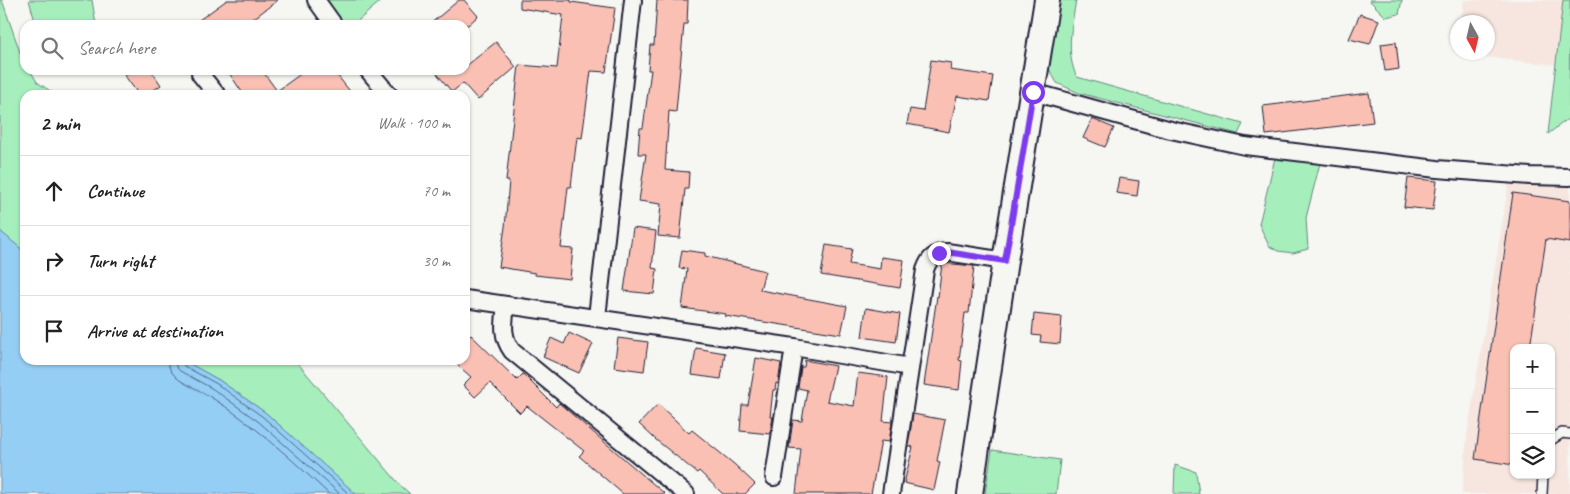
<!DOCTYPE html>
<html lang="en">
<head>
<meta charset="utf-8">
<style>
  :root { --surface:#fff; --page:#f6f6f6; --text:#222; --muted:#767676; --line:#e0e0e0 }
  body { margin:0; font-family:Caveat,sans-serif; background:var(--page); color:var(--text) }
  .controls { position:absolute; right:15px; bottom:15px; display:grid; overflow:hidden; border-radius:10px; box-shadow:0 1px 4px #0004 }
  .controls button { width:45px; height:45px; display:grid; place-items:center; padding:0; border:0; border-bottom:1px solid var(--line); background:var(--surface); color:var(--text); font:25px sans-serif }
  .compass { position:absolute; left:1450px; top:15px; width:45px; height:45px; border-radius:50%; background:var(--surface); box-shadow:0 1px 4px #0004; rotate:172deg }
  .stop { position:absolute; width:15px; height:15px; margin:-11px; border:4px solid #7c3aed; border-radius:50%; background:#fff }
  .stop.end { background:#7c3aed; border-color:#fff; box-shadow:0 1px 5px #0008 }
  .list { margin:0; padding:0; list-style:none }
  h2 { display:flex; justify-content:space-between; align-items:center; height:65px; margin:0; padding:0 20px; font-size:21px }
  h2 small { font-size:16px; font-weight:400; color:var(--muted) }
  .list li { display:grid; grid-template-columns:32px 1fr auto; gap:15px; align-items:center; box-sizing:border-box; height:70px; padding:0 20px; border-top:1px solid var(--line) }
  .list b { display:block; font-size:19px; white-space:nowrap }
  .list em { font-size:16px; font-style:normal; color:var(--muted) }
  .icon { flex:none; width:28px; height:28px; fill:none; stroke:currentColor; stroke-width:2; stroke-linecap:round; stroke-linejoin:round }
  .map { position:relative; flex:none; width:1570px; height:494px; overflow:hidden }
  .search { position:absolute; background:var(--surface); box-shadow:0 1px 4px #0004; left:20px; top:20px; width:450px; height:55px; display:flex; align-items:center; gap:12px; box-sizing:border-box; padding:0 18px; border-radius:15px; color:var(--muted); font-size:19px }
  .panel { position:absolute; background:var(--surface); box-shadow:0 1px 4px #0004; left:20px; top:90px; width:450px; height:275px; border-radius:15px }
  .map>svg:first-child { display:block }
  .built { fill:#f7e6df; fill-rule:evenodd }
  .green { fill:#a6efbd; stroke:#64887c }
  .water { fill:#95cef5; stroke:#6789ab }
  .lines { fill:none; stroke-linecap:round; stroke-linejoin:round }
  .shore { stroke:#506785; stroke-width:1 }
  .building { fill:#fac0b4; stroke:#22223b }
  .lane-casing { stroke:#22223b; stroke-width:12 }
  .street-casing { stroke:#22223b; stroke-width:20 }
  .secondary-casing { stroke:#22223b; stroke-width:28 }
  .lane { stroke:#f6f6f2; stroke-width:9 }
  .street { stroke:#f6f6f2; stroke-width:16 }
  .secondary { stroke:#f6f6f2; stroke-width:24 }
  .route { stroke:#7c3aed; stroke-width:6 }
</style>
</head>
<body>
<div class="map">
<svg width="1570" height="494" viewBox="0 0 1570 494">
  <rect width="100%" height="100%" fill="#f6f6f2"/>
  <filter id="ink" filterUnits="userSpaceOnUse"><feTurbulence type="fractalNoise" baseFrequency=".02" numOctaves="2"/><feDisplacementMap in="SourceGraphic" scale="10" xChannelSelector="R" yChannelSelector="G"/><feConvolveMatrix kernelMatrix="1 2 1 2 8 2 1 2 1" color-interpolation-filters="sRGB"/></filter>
  <g filter="url(#ink)">
    <g class="built">
      <polygon points="1464,0 1563,0 1556,65 1457,54 1457,50 1458,52 1488,52 1488,22 1461,22"/>
      <path d="M1509 182 1570 184V494H1462L1467 435ZM1514 348H1551V475H1514Z"/>
    </g>
    <g class="green">
      <polygon points="0,0 2,0 21,55 25,61 25,70 30,70 37,82 56,95 25,95 25,252 0,231"/>
      <polygon points="29,0 92,0 96,25 36,25"/>
      <polygon points="324,0 382,0 353,25 341,25"/>
      <path d="M1060 0H1076C1072 25 1065 54 1077 77L1243 124 1238 134 1079 93 1057 83 1049 69Z"/>
      <polygon points="1369,0 1402,0 1399,14 1386,17"/>
      <polygon points="1563,0 1570,0 1569,118 1548,134"/>
      <polygon points="1275,158 1320,163 1306,218 1308,249 1293,253 1278,251 1269,246 1259,224"/>
      <polygon points="183,360 295,360 400,485 410,494 356,494 266,413 219,380"/>
      <polygon points="992,450 1060,460 1056,494 985,494"/>
      <polygon points="1175,465 1196,472 1199,494 1174,494"/>
    </g>
    <polygon class="water" points="0,231 25,252 25,360 183,360 219,380 266,413 356,494 0,494"/>
    <g class="lines">
      <g class="shore">
        <path d="M168 360C168 381 194 386 209 396 253 423 291 459 329 494"/>
        <polyline points="175,360 176,367 180,371 213,389 259,422 340,494"/>
        <polyline points="182,360 184,366 217,384 263,417 349,494"/>
      </g>
    </g>
    <g class="building">
      <polygon points="227,0 278,0 245,25 192,25"/>
      <polygon points="459,0 464,0 478,16 468,25 429,25"/>
      <polygon points="520,0 571,0 571,2 615,8 606,72 591,71 582,138 577,137 571,187 568,187 561,248 573,249 570,279 535,275 535,273 499,267 505,227 509,181 506,181 519,65 557,68 563,15 520,8"/>
      <polygon points="657,0 688,0 687,24 684,24 676,112 669,111 665,170 689,172 688,189 685,189 680,238 658,236 661,204 639,201 646,154 638,154 640,128 643,128 651,70 648,70 650,45 654,45"/>
      <polygon points="1360,14 1379,20 1370,44 1349,39"/>
      <polygon points="496,42 516,67 478,100 463,83 452,92 434,70 465,70 465,67"/>
      <polygon points="1396,42 1399,69 1385,71 1381,44"/>
      <polygon points="931,60 951,63 950,70 993,76 989,101 957,96 949,132 907,124 910,109 923,111"/>
      <polygon points="133,70 151,70 161,85 147,95 139,95 125,76"/>
      <polygon points="227,70 262,70 277,91 306,70 333,70 353,95 244,95"/>
      <polygon points="1369,93 1373,122 1266,135 1263,106"/>
      <polygon points="1092,119 1114,128 1105,147 1083,138"/>
      <polygon points="1119,178 1139,181 1137,196 1116,193"/>
      <polygon points="1408,178 1437,181 1433,210 1404,207"/>
      <polygon points="1513,193 1570,201 1570,243 1546,239 1530,348 1514,348 1514,465 1475,459"/>
      <polygon points="633,228 656,231 652,268 657,269 654,294 624,291"/>
      <polygon points="826,245 852,249 849,264 880,269 881,257 904,260 900,288 821,275"/>
      <polygon points="682,250 705,253 705,256 765,271 760,290 847,306 841,334 725,316 726,314 682,308 687,269 679,268"/>
      <polygon points="942,263 974,266 969,313 965,313 959,360 962,361 959,390 924,385 937,296 938,297"/>
      <polygon points="866,308 900,314 896,342 862,337"/>
      <polygon points="1034,314 1062,317 1060,344 1040,342 1041,336 1032,335"/>
      <polygon points="569,333 593,344 579,373 543,357 551,338 564,344"/>
      <polygon points="471,335 517,380 523,374 556,407 559,403 665,494 623,494 579,456 584,451 527,406 520,413 490,383 475,397 463,385 471,377 452,360 465,360 465,342"/>
      <polygon points="618,338 648,342 644,371 614,367"/>
      <polygon points="696,348 725,353 721,379 692,375"/>
      <polygon points="756,358 781,363 778,384 776,383 775,390 773,390 770,417 773,417 770,434 740,431 742,405 748,405"/>
      <polygon points="805,360 835,366 827,401 854,406 858,373 888,377 883,421 892,422 889,442 881,441 871,494 796,494 801,449 789,448 793,420 802,421 807,390 798,388 801,367 804,367"/>
      <polygon points="658,404 689,433 692,430 734,464 755,484 745,494 723,494 699,471 697,473 655,439 639,424"/>
      <polygon points="913,414 945,420 937,461 940,462 934,490 904,483 913,447 908,446"/>
    </g>
    <g class="lines">
      <defs>
        <g id="lane">
          <polyline points="1551,440 1562,433 1570,434"/>
          <polyline points="1542,494 1543,475"/>
        </g>
        <g id="street">
          <polyline points="316,0 334,25"/>
          <polyline points="368,70 389,95"/>
          <polyline points="200,74 217,95"/>
          <polyline points="1033,92 1171,130 1245,146 1437,169 1530,176 1570,177"/>
          <polyline points="465,299 794,347 910,367"/>
          <path d="M506 305C504 322 501 336 512 351L686 494"/>
          <polyline points="597,317 633,0"/>
          <polyline points="774,477 794,347"/>
          <path d="M891 494 925 270C929 258 935 253 947 252L1005 261"/>
        </g>
        <polyline id="secondary" points="970,494 1005,261 1047,0"/>
      </defs>
      <use href="#lane" class="lane-casing"/>
      <use href="#street" class="street-casing"/>
      <use href="#secondary" class="secondary-casing"/>
      <use href="#lane" class="lane"/>
      <use href="#street" class="street"/>
      <use href="#secondary" class="secondary"/>
    </g>
  </g>
  <g class="lines" filter="url(#ink)">
    <polyline class="route" points="939,253 947,252 1005,261 1033,92"/>
  </g>
</svg>
<div class="controls">
<button>+</button>
<button>−</button>
<button><svg class="icon" aria-label="layers" viewBox="0 0 24 24"><path d="M12 4l9 5-9 5-9-5zM3 14l9 5 9-5"/></svg></button>
</div>
<svg class="compass" viewBox="-18 -18 36 36"><path d="M0-13l5 13h-10z" fill="#e53935"/><path d="M0 13l5-13h-10z" fill="#767676"/></svg>
<div class="stop" style="left:1033px;top:92px"></div>
<div class="stop end" style="left:939px;top:253px"></div>
<div class="search"><svg class="icon" aria-label="search" viewBox="0 0 24 24"><circle cx="10" cy="10" r="6"/><path d="M15 15l6 6"/></svg>Search here</div>
<section class="panel">
<h2>2 min<small>Walk · 100 m</small></h2>
<ul class="list">
<li><svg class="icon" aria-label="ahead" viewBox="0 0 24 24"><path d="M12 20V5M6 11l6-6 6 6"/></svg><div><b>Continue</b></div><em>70 m</em></li>
<li><svg class="icon" aria-label="right" viewBox="0 0 24 24"><path d="M7 20v-9h11M14 6l5 5-5 5"/></svg><div><b>Turn right</b></div><em>30 m</em></li>
<li><svg class="icon" aria-label="arrive" viewBox="0 0 24 24"><path d="M6 21V4h12l-3 4 3 4H6"/></svg><div><b>Arrive at destination</b></div></li>
</ul>
</section>
</div>
</body>
</html>
